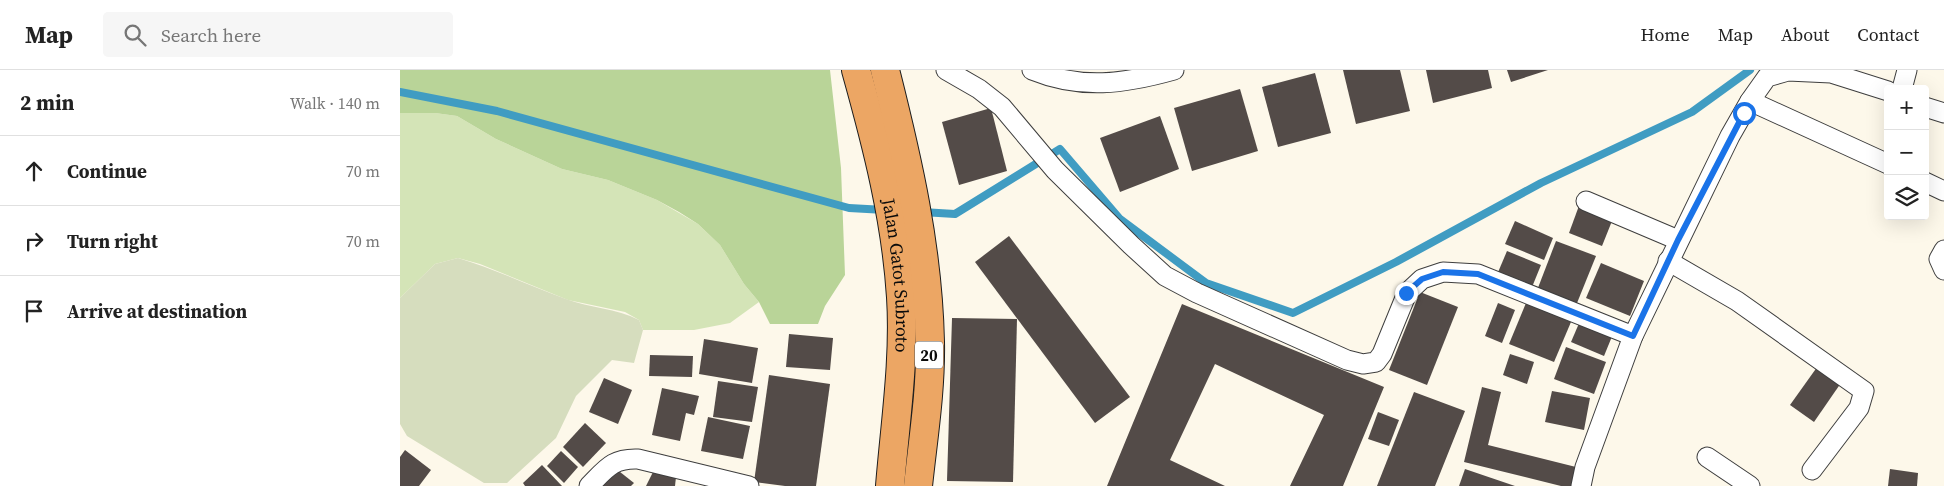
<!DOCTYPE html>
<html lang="en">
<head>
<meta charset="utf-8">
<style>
  :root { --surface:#fff; --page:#f6f6f6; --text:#222; --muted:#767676; --line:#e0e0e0 }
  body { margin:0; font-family:"Source Serif 4",serif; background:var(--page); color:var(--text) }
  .controls { position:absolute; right:15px; top:15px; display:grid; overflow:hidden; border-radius:5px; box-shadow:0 5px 20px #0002 }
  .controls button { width:45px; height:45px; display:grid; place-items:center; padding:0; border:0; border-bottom:1px solid var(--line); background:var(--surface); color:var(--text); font:25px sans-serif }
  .stop { position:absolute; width:15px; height:15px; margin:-11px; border:4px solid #1a73e8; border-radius:50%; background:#fff }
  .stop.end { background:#1a73e8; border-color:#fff; box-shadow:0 1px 5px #0008 }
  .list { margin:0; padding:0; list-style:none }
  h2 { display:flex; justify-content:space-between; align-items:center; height:65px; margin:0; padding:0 20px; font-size:21px }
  h2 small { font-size:16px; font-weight:400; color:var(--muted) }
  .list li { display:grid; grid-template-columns:32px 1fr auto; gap:15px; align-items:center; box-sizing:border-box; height:70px; padding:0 20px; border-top:1px solid var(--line) }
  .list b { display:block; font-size:19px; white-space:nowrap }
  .list em { font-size:16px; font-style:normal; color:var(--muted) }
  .icon { flex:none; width:28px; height:28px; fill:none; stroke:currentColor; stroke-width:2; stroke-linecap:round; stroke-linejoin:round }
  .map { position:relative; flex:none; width:1544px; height:416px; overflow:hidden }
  header { display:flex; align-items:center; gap:30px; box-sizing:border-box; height:70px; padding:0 25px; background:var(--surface); border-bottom:1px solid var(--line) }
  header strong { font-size:24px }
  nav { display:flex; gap:28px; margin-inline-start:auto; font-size:18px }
  .search { width:350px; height:45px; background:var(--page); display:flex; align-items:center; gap:12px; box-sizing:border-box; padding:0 18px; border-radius:5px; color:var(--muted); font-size:19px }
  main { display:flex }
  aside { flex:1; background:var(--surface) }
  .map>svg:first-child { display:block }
  .green { fill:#d4e4b7 }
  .forest { fill:#b9d498 }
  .cemetery { fill:#d6ddbe }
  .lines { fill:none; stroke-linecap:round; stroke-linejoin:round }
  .stream { stroke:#409cc2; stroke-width:8 }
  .building { fill:#534b48 }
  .minor-casing { stroke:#3e3e3e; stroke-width:21 }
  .trunk-casing { stroke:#1c1c1c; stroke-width:30 }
  .minor { stroke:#fff; stroke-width:19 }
  .trunk { stroke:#eca664; stroke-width:28 }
  .route { stroke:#1a73e8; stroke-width:6 }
  .labels { text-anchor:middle; stroke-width:5; stroke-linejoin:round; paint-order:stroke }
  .shield { fill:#fff; stroke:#545454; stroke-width:1 }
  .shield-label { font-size:16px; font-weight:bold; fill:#0b0b0b }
  .street-label { font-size:18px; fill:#0b0b0b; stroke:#fff }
</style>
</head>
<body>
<header>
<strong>Map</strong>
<div class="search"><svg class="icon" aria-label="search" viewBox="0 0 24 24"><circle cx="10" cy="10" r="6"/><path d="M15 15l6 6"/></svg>Search here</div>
<nav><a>Home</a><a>Map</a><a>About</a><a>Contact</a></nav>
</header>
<main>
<aside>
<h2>2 min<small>Walk · 140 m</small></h2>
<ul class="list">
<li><svg class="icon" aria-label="ahead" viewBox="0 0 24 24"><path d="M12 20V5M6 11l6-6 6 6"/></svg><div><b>Continue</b></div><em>70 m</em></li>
<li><svg class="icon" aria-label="right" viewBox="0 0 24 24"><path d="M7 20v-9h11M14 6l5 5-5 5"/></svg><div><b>Turn right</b></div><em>70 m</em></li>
<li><svg class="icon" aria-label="arrive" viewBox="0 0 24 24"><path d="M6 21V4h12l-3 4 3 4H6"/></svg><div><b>Arrive at destination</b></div></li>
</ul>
</aside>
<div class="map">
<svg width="1544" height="416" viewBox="0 0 1544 416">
  <rect width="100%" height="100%" fill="#fdf8ea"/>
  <polygon class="green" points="0,43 35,43 57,46 96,69 162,99 208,110 257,130 298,154 320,175 344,214 359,232 330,253 294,260 243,260 239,250 225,242 168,230 80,194 58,188 35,194 0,228"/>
  <polygon class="forest" points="0,0 430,0 441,98 445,205 425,236 418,254 370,254 359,232 344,214 320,175 298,154 279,142 257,130 208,110 162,99 96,69 57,46 35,43 0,43"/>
  <path class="cemetery" d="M58 188C95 199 130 216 166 229 190 238 216 238 239 250L243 260 234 293 212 290 176 326 156 368 107 413H84L7 366 0 354V228L35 194Z"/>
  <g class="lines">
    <g class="stream">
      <polyline points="0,22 97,41 449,138 485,140"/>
      <polyline points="522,142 555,144 660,79 720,149 806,213 893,243 996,192 1141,113 1292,42 1350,0"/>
    </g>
  </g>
  <g class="building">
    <polygon points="943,0 1000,0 1010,41 956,54"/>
    <polygon points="1026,0 1088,0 1092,18 1033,33"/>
    <polygon points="1107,0 1148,0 1111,12"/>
    <polygon points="915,3 931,63 878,77 862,17"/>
    <polygon points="840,19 858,81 792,101 774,38"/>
    <polygon points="591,38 607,101 559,115 542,52"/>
    <polygon points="760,46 779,99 720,122 700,68"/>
    <polygon points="1180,133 1214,146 1202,176 1169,163"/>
    <polygon points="1115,151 1153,168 1144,190 1105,174"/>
    <polygon points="609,166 730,327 695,353 575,192"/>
    <polygon points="1156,171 1196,186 1175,238 1136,223"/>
    <polygon points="1107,181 1141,195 1130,222 1096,207"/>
    <polygon points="1201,193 1244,211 1230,246 1186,228"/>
    <polygon points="1020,222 1058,237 1027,315 989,300"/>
    <polygon points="1098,233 1115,240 1102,273 1085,266"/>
    <polygon points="1126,233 1171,252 1154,292 1109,274"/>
    <polygon points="782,234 984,317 943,416 890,416 924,345 815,294 770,390 825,416 707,416"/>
    <polygon points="552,248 617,249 613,412 547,411"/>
    <polygon points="1180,251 1213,264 1204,286 1171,272"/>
    <polygon points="389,264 433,268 430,300 386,297"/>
    <polygon points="304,269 358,278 352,313 299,304"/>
    <polygon points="1166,277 1206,292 1194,324 1154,309"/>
    <polygon points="1110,284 1134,292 1127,314 1103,305"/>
    <polygon points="250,285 293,286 292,307 249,306"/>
    <polygon points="1420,293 1443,310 1414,352 1390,335"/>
    <polygon points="369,305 430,314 416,416 385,416 354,412"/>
    <polygon points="204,308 232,320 218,354 189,342"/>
    <polygon points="318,311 358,317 352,352 313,347"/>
    <polygon points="1082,317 1101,322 1088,375 1176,397 1171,416 1161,416 1064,392"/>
    <polygon points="262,318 299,326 294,345 286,343 280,371 252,365"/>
    <polygon points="1152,321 1190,328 1184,360 1145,352"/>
    <polygon points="1014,322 1065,341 1035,416 977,416"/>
    <polygon points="978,342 999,350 989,376 968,369"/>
    <polygon points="308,347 350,356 343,389 301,381"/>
    <polygon points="185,353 206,373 183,397 163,377"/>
    <polygon points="5,380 31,400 19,416 0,416 0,387"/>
    <polygon points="161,381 178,397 164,413 147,396"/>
    <polygon points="142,395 162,416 125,416 123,413"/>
    <polygon points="256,396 276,407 275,416 246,416"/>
    <polygon points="215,398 234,413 231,416 201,416"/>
    <polygon points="1065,399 1115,416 1059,416"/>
    <polygon points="1490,399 1518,403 1517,416 1488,416"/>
  </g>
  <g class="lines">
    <defs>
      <g id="minor">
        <polyline points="546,0 579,19 602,37 655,100 731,175 765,206 797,223 947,290 963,294 976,292 982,284 1007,223 1022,209 1043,202 1078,204 1233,266"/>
        <path d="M632 0C681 20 724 14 774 0"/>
        <polyline points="1502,19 1507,0"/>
        <polyline points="1350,31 1488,94"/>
        <polyline points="1525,37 1544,43"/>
        <polyline points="1525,112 1544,121"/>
        <polyline points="1186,131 1278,170"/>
        <polyline points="1544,180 1539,189 1544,200"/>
        <polyline points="1268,191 1337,231 1464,321 1459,338 1412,400"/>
        <polyline points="1307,387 1350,416"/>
        <path d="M189 416C206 399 212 388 238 389L349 416"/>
        <polyline points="1181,416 1185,397 1233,266 1330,66 1350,31 1367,7 1388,1 1431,3 1488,21"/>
      </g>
      <g id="trunk">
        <path id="s1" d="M456 0C477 75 496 149 501 227 505 289 495 354 490 416"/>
        <path d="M485 0C508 91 528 178 530 272 531 320 523 369 518 416"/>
      </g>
    </defs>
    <use href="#minor" class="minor-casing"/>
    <use href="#trunk" class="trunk-casing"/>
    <use href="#minor" class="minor"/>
    <use href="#trunk" class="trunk"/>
  </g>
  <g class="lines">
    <polyline class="route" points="1006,223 1022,209 1043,202 1078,204 1233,266 1278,170 1344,43"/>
  </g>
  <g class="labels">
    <rect class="shield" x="515" y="271.5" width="28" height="27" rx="4"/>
    <g class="shield-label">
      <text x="529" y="291">20</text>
    </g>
    <g class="street-label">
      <text dy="6" stroke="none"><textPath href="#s1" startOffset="210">Jalan Gatot Subroto</textPath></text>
    </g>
  </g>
</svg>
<div class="controls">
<button>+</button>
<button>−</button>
<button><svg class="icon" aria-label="layers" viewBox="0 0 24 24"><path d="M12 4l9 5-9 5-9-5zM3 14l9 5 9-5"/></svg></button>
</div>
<div class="stop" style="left:1344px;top:43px"></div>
<div class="stop end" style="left:1006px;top:223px"></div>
</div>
</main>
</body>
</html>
